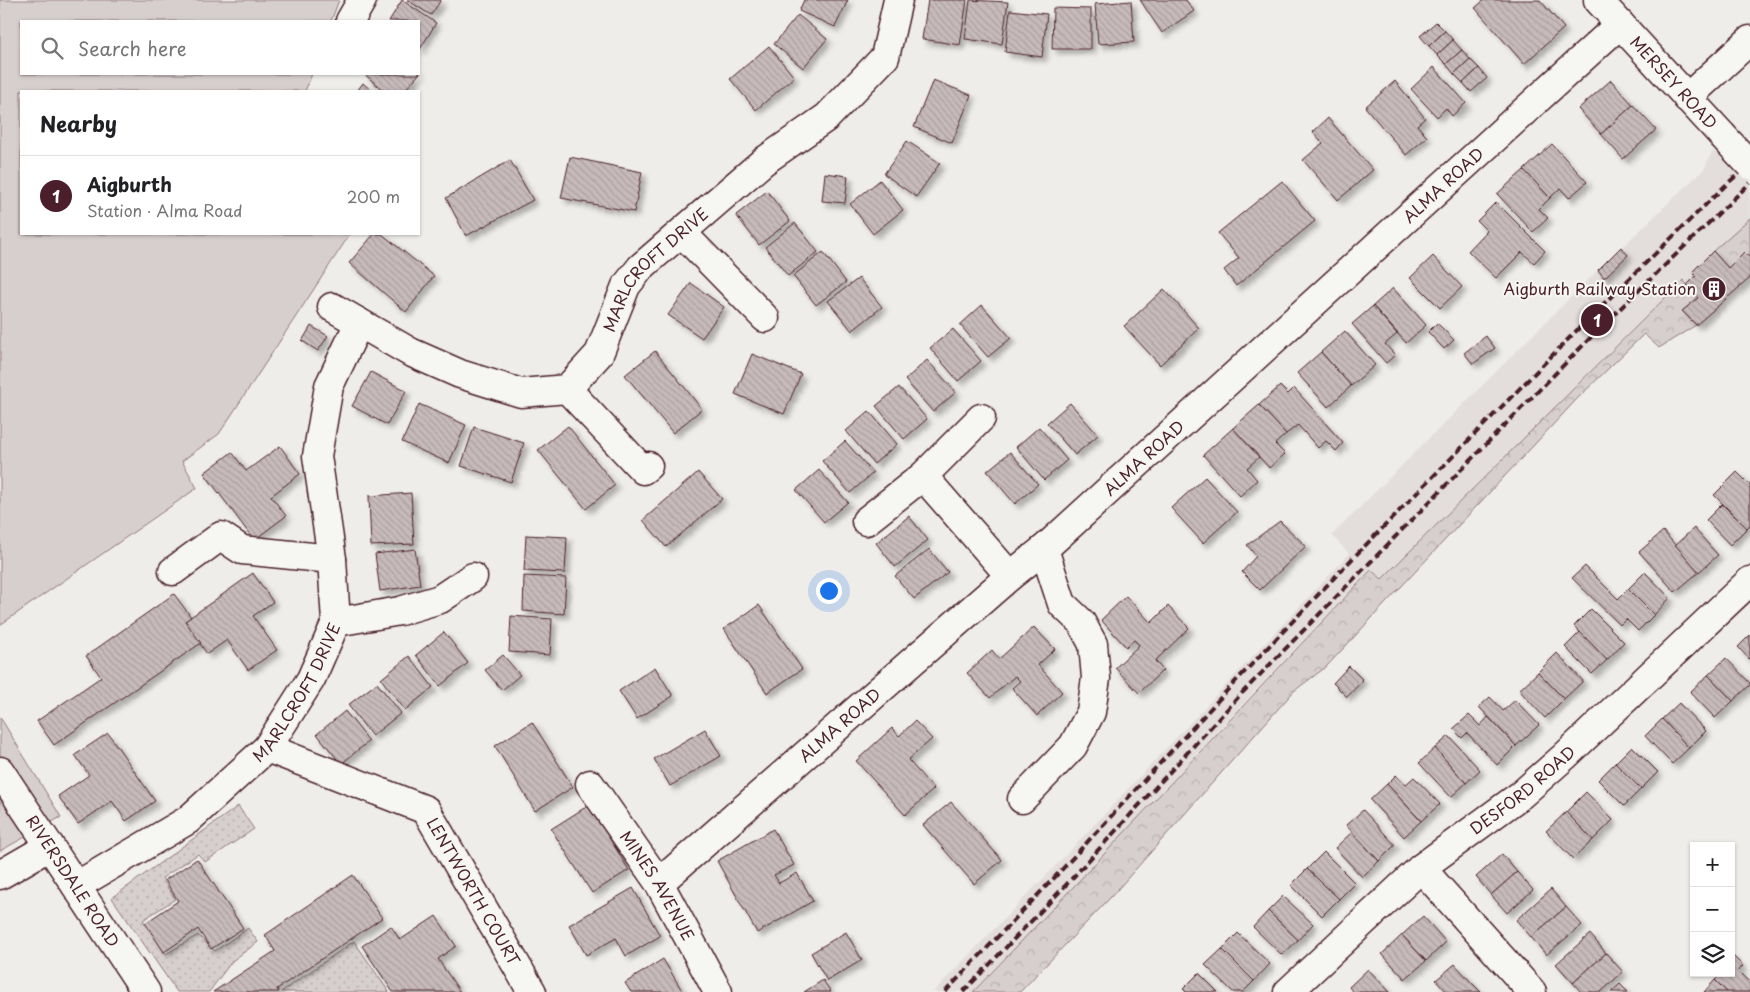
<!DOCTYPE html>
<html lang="en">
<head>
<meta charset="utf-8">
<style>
  :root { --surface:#fff; --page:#f2f2f2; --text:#202124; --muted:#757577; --line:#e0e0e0; --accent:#4a1f2b }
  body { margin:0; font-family:"Playpen Sans",sans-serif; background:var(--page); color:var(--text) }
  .controls { position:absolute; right:15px; bottom:15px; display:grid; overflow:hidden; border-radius:0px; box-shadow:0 1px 4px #0004 }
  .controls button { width:45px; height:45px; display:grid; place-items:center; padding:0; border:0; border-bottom:1px solid var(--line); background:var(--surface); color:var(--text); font:25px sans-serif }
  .you { position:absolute; left:828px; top:590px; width:18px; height:18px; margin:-12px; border:4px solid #fff; border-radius:50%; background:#1a73e8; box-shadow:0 0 0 8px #1a73e833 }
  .badge { display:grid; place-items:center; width:32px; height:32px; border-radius:50%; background:var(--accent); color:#fff; font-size:16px; font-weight:700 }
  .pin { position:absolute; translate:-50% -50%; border:2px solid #fff; box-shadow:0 1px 5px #0006 }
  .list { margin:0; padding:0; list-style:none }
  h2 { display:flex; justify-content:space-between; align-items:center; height:65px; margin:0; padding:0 20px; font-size:21px }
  h2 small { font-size:16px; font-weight:400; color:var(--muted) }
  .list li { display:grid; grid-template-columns:32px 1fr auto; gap:15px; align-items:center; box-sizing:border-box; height:80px; padding:0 20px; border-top:1px solid var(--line) }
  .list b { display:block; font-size:19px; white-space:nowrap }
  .list p { margin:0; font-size:16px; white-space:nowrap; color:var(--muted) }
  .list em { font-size:16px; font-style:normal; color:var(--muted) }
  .icon { flex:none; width:28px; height:28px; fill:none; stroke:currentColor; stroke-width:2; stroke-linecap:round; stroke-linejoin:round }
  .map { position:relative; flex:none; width:1750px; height:992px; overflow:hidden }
  .search { position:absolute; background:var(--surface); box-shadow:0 1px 4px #0004; left:20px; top:20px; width:400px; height:55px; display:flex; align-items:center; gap:12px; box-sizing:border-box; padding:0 18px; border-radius:0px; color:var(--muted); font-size:19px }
  .panel { position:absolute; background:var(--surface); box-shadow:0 1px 4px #0004; left:20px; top:90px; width:400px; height:145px; border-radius:0px }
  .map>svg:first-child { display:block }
  .built { fill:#e3dedc }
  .grass { fill:url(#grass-dots); stroke:#90777c }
  .forest { fill:url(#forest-crowns); stroke:#90777c }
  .park { fill:#d7cfce; stroke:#90777c }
  .building { fill:url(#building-back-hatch); stroke:#4a1f2b; filter:url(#shadow) }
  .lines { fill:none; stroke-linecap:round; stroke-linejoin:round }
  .minor-casing { stroke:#4a1f2b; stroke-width:31 }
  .minor { stroke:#f6f6f2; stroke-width:28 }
  .rail { stroke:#4a1f2b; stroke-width:4; stroke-dasharray:8 4; stroke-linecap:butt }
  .minor-bridge-casing { stroke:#4a1f2b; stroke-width:31; stroke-linecap:butt }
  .minor-bridge { stroke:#f6f6f2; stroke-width:28 }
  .labels { text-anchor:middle; stroke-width:4; stroke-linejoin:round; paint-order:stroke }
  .street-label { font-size:16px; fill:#4a1f2b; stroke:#f6f6f2 }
  .poi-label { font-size:16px; fill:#4a1f2b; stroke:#f6f6f2; text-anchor:end }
</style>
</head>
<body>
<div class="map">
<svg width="1750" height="992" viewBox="0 0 1750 992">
  <defs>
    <pattern id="grass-dots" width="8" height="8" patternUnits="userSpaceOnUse" patternTransform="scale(1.25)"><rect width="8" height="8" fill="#d7cfce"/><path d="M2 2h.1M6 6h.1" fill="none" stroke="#bab1b1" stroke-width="1.8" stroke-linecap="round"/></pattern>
    <pattern id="forest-crowns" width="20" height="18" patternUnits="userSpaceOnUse" patternTransform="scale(1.25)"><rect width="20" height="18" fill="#d7cfce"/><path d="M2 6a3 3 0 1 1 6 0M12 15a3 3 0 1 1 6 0" fill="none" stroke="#bab1b1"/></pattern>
    <pattern id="building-back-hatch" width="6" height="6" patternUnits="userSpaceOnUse" patternTransform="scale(1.25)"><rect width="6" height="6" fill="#c6babb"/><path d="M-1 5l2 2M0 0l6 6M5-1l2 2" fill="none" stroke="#ac9fa1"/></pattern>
    <filter id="shadow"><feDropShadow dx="4.5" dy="4.5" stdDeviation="2.5" flood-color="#0004"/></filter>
  </defs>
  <rect width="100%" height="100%" fill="#efedea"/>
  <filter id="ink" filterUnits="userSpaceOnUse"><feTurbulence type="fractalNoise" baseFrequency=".02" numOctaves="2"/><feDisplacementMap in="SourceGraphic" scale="10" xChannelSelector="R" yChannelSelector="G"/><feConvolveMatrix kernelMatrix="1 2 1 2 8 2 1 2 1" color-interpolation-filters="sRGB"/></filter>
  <g filter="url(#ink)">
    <polygon class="built" points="1750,145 1750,218 1692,271 1696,276 1687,285 1682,280 1381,580 1370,570 1223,725 1082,879 973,992 933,992 1061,860 1349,554 1332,535 1598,270 1704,169 1712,152"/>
    <g class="grass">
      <polygon points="238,806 254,829 205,862 198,854 162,878 175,899 143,920 166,954 198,935 215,951 248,928 258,942 232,961 209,992 177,992 112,898"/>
      <polygon points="354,941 389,992 281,992"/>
    </g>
    <g class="forest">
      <polygon points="1750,218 1750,254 1748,256 1744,252 1728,268 1713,251"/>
      <path d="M1683 280 1698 298 1682 311 1696 325 1659 348 1644 334 1577 399 1326 667 1294 691 1110 898 1020 992H973C1107 853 1238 710 1371 570L1382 579Z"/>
    </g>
    <g class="park">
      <polygon points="0,0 339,0 331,21 21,21 21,74 312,74 305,91 21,91 21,234 350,234 219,434 182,461 197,488 0,625"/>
      <polygon points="0,717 61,817 0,851"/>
    </g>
    <g class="building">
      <polygon points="402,0 436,23 419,51 419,21 389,21"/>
      <polygon points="407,0 441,0 431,15"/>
      <polygon points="804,0 848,0 835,27 799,11"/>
      <polygon points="928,0 967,0 960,45 922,39"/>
      <polygon points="970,0 1008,2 1002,44 965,39"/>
      <polygon points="1140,0 1186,0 1194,11 1162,33"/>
      <polygon points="1484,0 1540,0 1564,28 1524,64 1475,8"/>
      <polygon points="1131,1 1134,42 1098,44 1095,4"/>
      <polygon points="1053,8 1091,9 1091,49 1052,49"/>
      <polygon points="1010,10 1047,14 1042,57 1005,52"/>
      <polygon points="798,15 827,39 803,68 774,44"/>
      <polygon points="1436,22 1445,31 1429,46 1420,36"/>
      <polygon points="1445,31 1453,40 1437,55 1429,46"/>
      <polygon points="1453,40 1462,50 1446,64 1437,55"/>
      <polygon points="769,46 794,77 756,110 730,79"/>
      <polygon points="1462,50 1470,59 1454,74 1446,64"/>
      <polygon points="1470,59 1479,68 1463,83 1454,74"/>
      <polygon points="1434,67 1466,103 1452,116 1446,108 1437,117 1411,89"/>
      <polygon points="1479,68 1487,78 1471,92 1463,83"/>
      <polygon points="419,69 421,72 404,91 384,91 364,74 419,74"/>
      <polygon points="933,80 971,95 952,143 914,127"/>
      <polygon points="1611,80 1633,105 1601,134 1578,109"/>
      <polygon points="1395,81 1425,118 1417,125 1427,137 1406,155 1365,107"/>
      <polygon points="363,83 372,91 357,91"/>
      <polygon points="1633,105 1656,130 1623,159 1601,134"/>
      <polygon points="1328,118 1373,170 1338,200 1303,160 1323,143 1313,132"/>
      <polygon points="907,141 940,163 916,197 884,174"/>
      <polygon points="1552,144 1587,182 1569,198 1560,188 1550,198 1524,170"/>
      <polygon points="570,157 642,172 634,212 561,198"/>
      <polygon points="510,160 533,200 466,236 446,198"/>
      <polygon points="1524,170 1550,198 1539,209 1548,218 1533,232 1497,194"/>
      <polygon points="825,173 848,176 845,203 822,201"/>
      <polygon points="880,180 903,210 873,234 850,204"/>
      <polygon points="1282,181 1315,221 1236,286 1224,270 1239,258 1218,233"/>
      <polygon points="767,191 790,221 759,245 736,215"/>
      <polygon points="1496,202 1545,251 1534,263 1522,252 1496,278 1468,251 1487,231 1477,221"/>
      <polygon points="795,223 818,252 788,276 765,247"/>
      <polygon points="374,234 382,234 434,276 406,312 349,263"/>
      <polygon points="1621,247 1628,255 1604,278 1598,270"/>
      <polygon points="1713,251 1728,268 1744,252 1750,258 1750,278 1696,325 1682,311 1698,298 1687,285 1696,276 1692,272"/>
      <polygon points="823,252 846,282 816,305 793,276"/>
      <polygon points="1433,256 1462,287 1440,308 1410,278"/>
      <polygon points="859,278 882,307 852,331 828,301"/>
      <polygon points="691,283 724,307 702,338 668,315"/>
      <polygon points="1393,288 1426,325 1406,343 1373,306"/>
      <polygon points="1164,289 1199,328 1160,365 1124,326"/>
      <polygon points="982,305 1011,338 988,357 960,325"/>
      <polygon points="1373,306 1397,334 1385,344 1395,355 1386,363 1352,324"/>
      <polygon points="1437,323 1454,340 1444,349 1428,332"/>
      <polygon points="311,326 328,336 318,351 302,341"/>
      <polygon points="953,329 981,361 958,381 930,348"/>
      <polygon points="1345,331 1375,365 1351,386 1321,352"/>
      <polygon points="1486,336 1495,348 1473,364 1464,353"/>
      <polygon points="655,351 702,409 673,433 625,375"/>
      <polygon points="1321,352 1351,386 1328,407 1297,373"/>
      <polygon points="752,354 801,374 784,414 735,394"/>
      <polygon points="927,360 956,392 933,412 905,380"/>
      <polygon points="371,372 406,391 387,425 352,406"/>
      <polygon points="1280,386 1288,394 1294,388 1343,443 1336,451 1326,441 1318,448 1298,425 1286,434 1259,405"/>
      <polygon points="899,387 927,419 904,439 876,406"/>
      <polygon points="1070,403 1098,435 1075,455 1047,423"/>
      <polygon points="419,404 466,425 449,463 402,442"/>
      <polygon points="1259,405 1286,434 1275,444 1285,454 1269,468 1233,428"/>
      <polygon points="869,411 897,444 874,464 846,431"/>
      <polygon points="568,426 615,485 586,509 538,450"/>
      <polygon points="474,427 524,443 511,482 461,466"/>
      <polygon points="1039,427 1067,460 1044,480 1016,447"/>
      <polygon points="1233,428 1259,457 1247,468 1257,480 1240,496 1203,455"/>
      <polygon points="845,441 873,473 850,493 822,461"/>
      <polygon points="280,446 300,474 271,496 286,516 254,540 204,473 232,452 246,471"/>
      <polygon points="1010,452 1038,484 1015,504 987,471"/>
      <polygon points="819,470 848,502 824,522 796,490"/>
      <polygon points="698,472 722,499 666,547 643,520"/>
      <polygon points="1737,472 1750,485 1750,525 1747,528 1714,495"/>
      <polygon points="1205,477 1237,512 1203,543 1171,508"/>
      <polygon points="411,493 414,544 371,546 369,496"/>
      <polygon points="1722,504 1747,528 1730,545 1706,520"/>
      <polygon points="909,516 928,540 895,567 876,543"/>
      <polygon points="1280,521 1306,546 1260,590 1242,572 1256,556 1247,545"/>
      <polygon points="1694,528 1718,555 1699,572 1675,545"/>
      <polygon points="1663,531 1699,572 1675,592 1639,552"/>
      <polygon points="526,535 567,537 565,573 524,571"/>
      <polygon points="415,549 420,585 380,591 375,554"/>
      <polygon points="929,549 948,572 914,599 895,576"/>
      <polygon points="1585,566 1618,599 1628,589 1654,615 1638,631 1626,619 1620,625 1572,578"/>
      <polygon points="1645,572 1670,598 1654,615 1628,589"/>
      <polygon points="253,573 273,602 253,616 277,650 248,670 227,640 207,654 185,621"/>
      <polygon points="524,576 566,578 564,614 523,611"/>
      <polygon points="174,594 191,617 185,621 201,643 54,745 37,721 101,677 86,656"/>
      <polygon points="1126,596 1151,623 1168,606 1189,628 1155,661 1163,670 1139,693 1115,668 1139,645 1134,640 1126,647 1101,620"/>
      <polygon points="759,605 802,669 767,693 724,629"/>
      <polygon points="1591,609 1624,642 1607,660 1574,626"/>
      <polygon points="511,616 552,619 550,655 509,652"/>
      <polygon points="1034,627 1055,649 1038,665 1062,692 1037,716 1012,688 1020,681 1015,676 990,698 967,673 992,650 999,659"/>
      <polygon points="444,632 468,663 440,686 416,655"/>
      <polygon points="1580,632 1607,660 1592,674 1565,647"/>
      <polygon points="1750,635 1750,660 1738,647"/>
      <polygon points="1557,653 1583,681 1564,699 1538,672"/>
      <polygon points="503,655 520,675 502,690 485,670"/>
      <polygon points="409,656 433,687 405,710 381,679"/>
      <polygon points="1726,658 1750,683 1750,685 1733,701 1708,675"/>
      <polygon points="1349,666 1363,680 1347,697 1333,683"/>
      <polygon points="655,667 673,696 637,719 619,691"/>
      <polygon points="1538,672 1564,699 1545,718 1519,690"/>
      <polygon points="1708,675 1733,701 1715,718 1690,692"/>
      <polygon points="377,683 401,713 372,736 348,705"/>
      <polygon points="1490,697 1503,711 1515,700 1539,725 1516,746 1479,707"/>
      <polygon points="1679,703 1706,731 1689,748 1662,719"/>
      <polygon points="345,711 369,741 341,764 317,734"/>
      <polygon points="1469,715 1480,726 1488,717 1516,746 1497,765 1467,733 1462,738 1453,729"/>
      <polygon points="1662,719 1689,748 1672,764 1645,736"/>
      <polygon points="915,721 932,739 908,760 934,789 905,815 856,761 892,728 899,736"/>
      <polygon points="532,722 573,787 535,811 495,746"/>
      <polygon points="705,729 721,756 670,786 654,759"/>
      <polygon points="108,733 155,801 126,821 112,801 78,824 58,796 89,775 75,755"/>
      <polygon points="1449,736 1480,770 1466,783 1435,748"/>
      <polygon points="1632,746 1658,772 1641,789 1615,763"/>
      <polygon points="1435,748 1466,783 1451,797 1419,763"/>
      <polygon points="1615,763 1641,789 1624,806 1598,780"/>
      <polygon points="1396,775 1405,785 1414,777 1440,804 1421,821 1387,784"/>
      <polygon points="1387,784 1421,821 1404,837 1370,800"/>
      <polygon points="1586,792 1613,820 1593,840 1566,812"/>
      <polygon points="951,802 1002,860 974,884 923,825"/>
      <polygon points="589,805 629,870 592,893 551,829"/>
      <polygon points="1363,810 1395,845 1379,861 1346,825"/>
      <polygon points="1566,812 1593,840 1573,859 1546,831"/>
      <polygon points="773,829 794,865 774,875 779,883 797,873 813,901 757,933 717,861"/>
      <polygon points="1352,832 1379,861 1362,877 1335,848"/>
      <polygon points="1324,852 1355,883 1339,899 1307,869"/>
      <polygon points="1502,854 1517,872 1491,895 1476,877"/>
      <polygon points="197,859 243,928 211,949 198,929 164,952 145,923 178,901 165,880"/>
      <polygon points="1307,869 1339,899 1322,916 1291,885"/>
      <polygon points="1517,872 1533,890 1507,913 1491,895"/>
      <polygon points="353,875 382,918 277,989 279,992 213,992 275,951 265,935"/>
      <polygon points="633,888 660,936 626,956 616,938 586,955 569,925"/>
      <polygon points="1551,889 1566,907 1531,937 1516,920"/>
      <polygon points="1283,896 1313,924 1298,940 1268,911"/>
      <polygon points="1566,907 1582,925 1546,955 1531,937"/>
      <polygon points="1268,911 1298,940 1282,955 1253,927"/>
      <polygon points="436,916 456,946 438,959 460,992 393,992 362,946 391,926 400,940"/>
      <polygon points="1423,916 1446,942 1426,961 1402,935"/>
      <polygon points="846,932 862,960 827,981 811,953"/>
      <polygon points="1238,933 1270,964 1254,981 1222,949"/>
      <polygon points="1590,934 1606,953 1573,983 1556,964"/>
      <polygon points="1402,935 1426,961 1405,979 1382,954"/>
      <polygon points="1222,949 1254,981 1243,992 1233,992 1205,965"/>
      <polygon points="1606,953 1623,972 1601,992 1581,992 1573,983"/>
      <polygon points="1731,954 1743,966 1738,970 1750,982 1750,992 1727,992 1715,980 1722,973 1731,973"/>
      <polygon points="663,959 683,992 631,992 625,983"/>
      <polygon points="1455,964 1472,983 1481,992 1447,992 1436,980"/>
      <polygon points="1368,969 1390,992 1353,992 1349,987"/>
      <polygon points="1199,973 1218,992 1186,992 1183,989"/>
      <polygon points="823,980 831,992 804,992"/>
      <polygon points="1715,980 1727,992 1704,992"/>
      <polygon points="1620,984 1628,992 1611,992"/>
    </g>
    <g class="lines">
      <defs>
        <g id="minor">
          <path id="s1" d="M1598 0 1722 135"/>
          <polyline points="350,21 362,0"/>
          <polyline points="1687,98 1750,40"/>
          <polyline points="682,233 765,318"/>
          <path id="s2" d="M332 307 410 352 460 374 521 393 567 389 599 354 626 286 641 267 764 161 827 117 885 57 898 0"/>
          <polyline points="567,389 643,470 648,466"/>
          <polyline points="923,476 1010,576"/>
          <polyline points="866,521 923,476 981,418"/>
          <polyline points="173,571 221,536 242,550 332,559"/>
          <polyline points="336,622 400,611 440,599 473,577"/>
          <path id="s3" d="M267 748 426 810 532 992"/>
          <path id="s4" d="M0 771 146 992"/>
          <path id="s5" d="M590 784 659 883 718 992"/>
          <polyline points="1022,799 1073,746 1091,712 1096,678 1093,644 1081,622 1062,604 1044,549"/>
          <polyline points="1421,868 1532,992"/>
          <polyline points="0,875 50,846"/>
          <path id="s6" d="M659 883 1010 576 1044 549 1620 24"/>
          <path id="s7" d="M76 886 188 820 267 748 311 679 336 622 332 559 317 456 329 386 359 323"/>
          <path id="s8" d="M1288 992 1421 868 1522 794 1565 756 1750 581"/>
        </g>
      </defs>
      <use href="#minor" class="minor-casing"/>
      <use href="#minor" class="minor"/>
      <g class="rail">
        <polyline points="945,992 1055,877 1234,683 1352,559 1585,322 1729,182 1750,164"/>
        <polyline points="963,992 1065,886 1243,692 1600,328 1750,183"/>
      </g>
      <defs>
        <polyline id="minor-bridge" points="1722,135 1750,165"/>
      </defs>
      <use href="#minor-bridge" class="minor-bridge-casing"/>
      <use href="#minor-bridge" class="minor-bridge"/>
    </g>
  </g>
  <defs>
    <symbol id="building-disc" viewBox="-11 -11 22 22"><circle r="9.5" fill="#4a1f2b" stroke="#f6f6f2"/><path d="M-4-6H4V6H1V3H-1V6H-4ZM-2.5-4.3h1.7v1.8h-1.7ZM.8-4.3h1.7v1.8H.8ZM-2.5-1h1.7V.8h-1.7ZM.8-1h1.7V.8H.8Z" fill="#fff"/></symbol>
  </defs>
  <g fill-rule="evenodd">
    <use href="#building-disc" x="1700" y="275" width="28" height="28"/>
  </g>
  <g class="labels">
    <g class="street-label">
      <text dy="6" stroke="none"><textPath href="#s1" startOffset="112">MERSEY ROAD</textPath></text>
      <text dy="6" stroke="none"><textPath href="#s6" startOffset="1050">ALMA ROAD</textPath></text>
      <text dy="6" stroke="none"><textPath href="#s2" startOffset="406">MARLCROFT DRIVE</textPath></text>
      <text dy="6" stroke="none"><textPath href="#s6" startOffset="645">ALMA ROAD</textPath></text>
      <text dy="6" stroke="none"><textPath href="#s7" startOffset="300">MARLCROFT DRIVE</textPath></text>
      <text dy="6" stroke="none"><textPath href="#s6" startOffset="240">ALMA ROAD</textPath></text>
      <text dy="6" stroke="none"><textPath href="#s8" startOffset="310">DESFORD ROAD</textPath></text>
      <text dy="6" stroke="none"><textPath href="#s4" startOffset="132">RIVERSDALE ROAD</textPath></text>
      <text dy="6" stroke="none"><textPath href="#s5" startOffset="122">MINES AVENUE</textPath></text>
      <text dy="6" stroke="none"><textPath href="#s3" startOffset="265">LENTWORTH COURT</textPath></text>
    </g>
    <g class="poi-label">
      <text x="1696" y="295">Aigburth Railway Station</text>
    </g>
  </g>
</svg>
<div class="controls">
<button>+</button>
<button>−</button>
<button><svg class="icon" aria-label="layers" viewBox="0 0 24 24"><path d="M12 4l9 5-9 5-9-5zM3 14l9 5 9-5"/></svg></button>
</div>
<div class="you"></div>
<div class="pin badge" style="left:1597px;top:320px">1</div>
<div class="search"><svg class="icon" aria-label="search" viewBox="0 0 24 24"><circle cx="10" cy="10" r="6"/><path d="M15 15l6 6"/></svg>Search here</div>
<section class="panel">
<h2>Nearby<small></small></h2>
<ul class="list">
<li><span class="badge">1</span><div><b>Aigburth</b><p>Station · Alma Road</p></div><em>200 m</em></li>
</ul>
</section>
</div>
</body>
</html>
